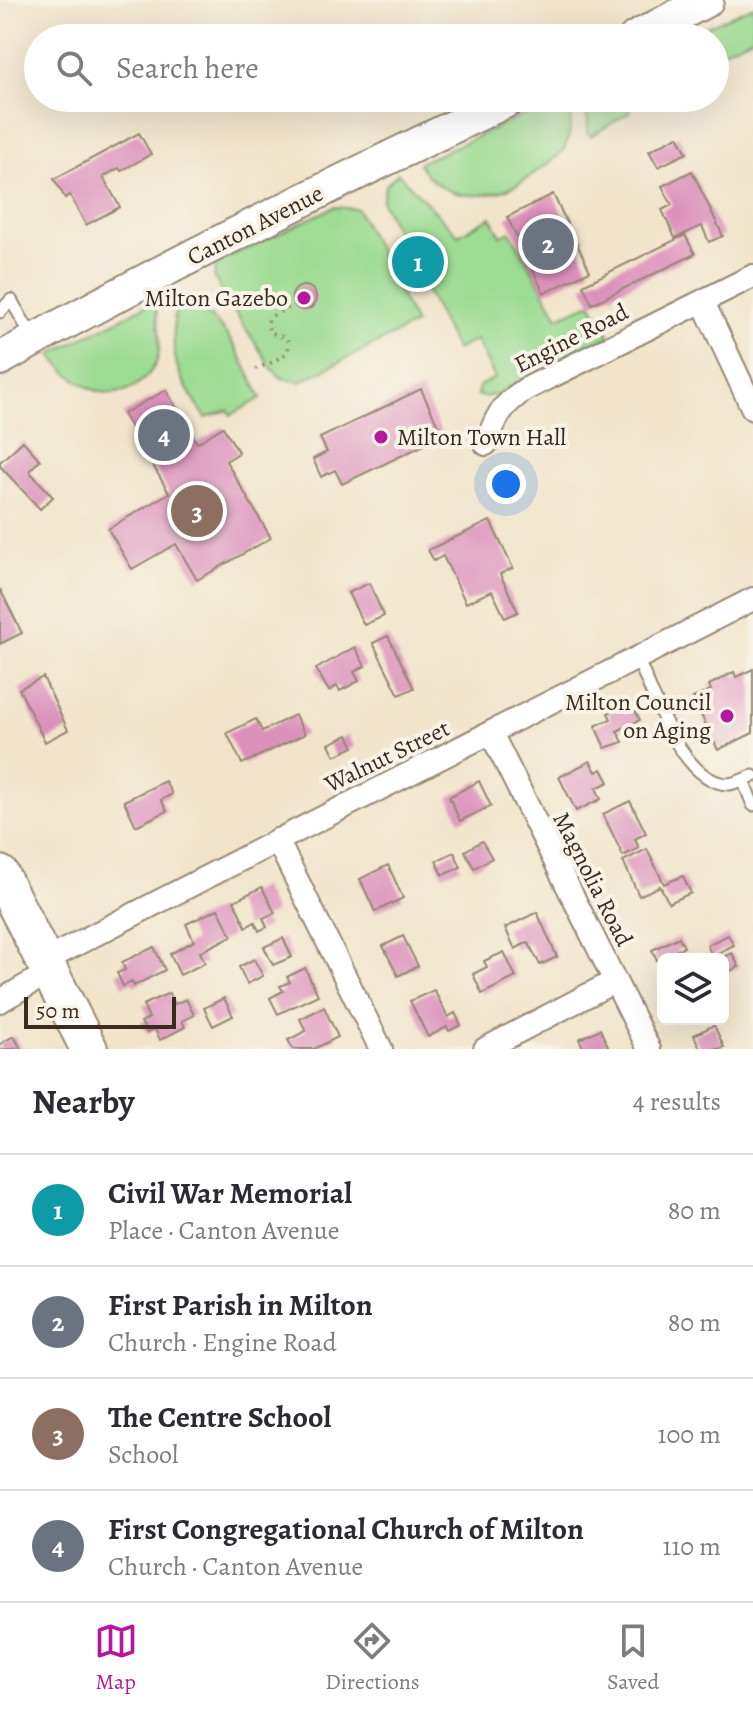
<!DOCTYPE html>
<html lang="en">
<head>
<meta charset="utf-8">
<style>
  :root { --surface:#fff; --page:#f7f7f7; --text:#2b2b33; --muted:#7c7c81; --line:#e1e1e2; --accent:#b5179e }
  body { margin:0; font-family:Alegreya,serif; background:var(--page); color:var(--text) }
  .controls { position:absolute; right:24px; bottom:24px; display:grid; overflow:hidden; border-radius:12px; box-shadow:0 8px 32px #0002 }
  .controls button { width:72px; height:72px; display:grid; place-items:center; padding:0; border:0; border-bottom:2px solid var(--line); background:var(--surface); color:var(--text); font:40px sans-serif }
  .scale { position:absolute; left:24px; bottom:20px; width:152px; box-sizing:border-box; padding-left:8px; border:4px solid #3b2a1e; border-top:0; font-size:22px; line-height:28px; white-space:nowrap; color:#3b2a1e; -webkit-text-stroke:6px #f7f3e8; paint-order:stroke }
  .you { position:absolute; left:506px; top:484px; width:28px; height:28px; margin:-20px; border:6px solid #fff; border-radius:50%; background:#1a73e8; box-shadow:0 0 0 12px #1a73e833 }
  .badge { display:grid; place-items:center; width:52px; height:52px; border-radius:50%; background:var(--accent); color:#fff; font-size:26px; font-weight:700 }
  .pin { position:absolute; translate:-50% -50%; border:4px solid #fff; box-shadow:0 2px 8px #0006 }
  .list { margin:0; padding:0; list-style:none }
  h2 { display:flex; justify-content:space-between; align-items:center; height:104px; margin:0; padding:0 32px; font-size:34px }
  h2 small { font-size:26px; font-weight:400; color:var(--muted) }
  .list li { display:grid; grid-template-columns:52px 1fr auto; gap:24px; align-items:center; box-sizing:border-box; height:112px; padding:0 32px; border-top:2px solid var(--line) }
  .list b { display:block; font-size:30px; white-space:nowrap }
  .list p { margin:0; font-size:26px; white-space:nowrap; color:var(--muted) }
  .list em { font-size:26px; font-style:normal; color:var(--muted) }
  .icon { flex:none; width:44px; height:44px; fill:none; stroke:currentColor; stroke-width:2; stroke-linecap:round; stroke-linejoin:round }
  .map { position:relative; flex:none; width:753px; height:1049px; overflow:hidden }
  .search { position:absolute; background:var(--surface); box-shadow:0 8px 32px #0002; left:24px; right:24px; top:24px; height:88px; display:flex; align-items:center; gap:20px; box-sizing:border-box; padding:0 28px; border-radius:44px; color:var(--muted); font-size:30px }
  .sheet { height:552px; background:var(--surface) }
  nav { display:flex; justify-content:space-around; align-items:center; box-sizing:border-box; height:112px; border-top:2px solid var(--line); background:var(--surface); font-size:22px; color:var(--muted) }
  nav a { display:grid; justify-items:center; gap:4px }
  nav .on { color:var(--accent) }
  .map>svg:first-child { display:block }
  .green { fill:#9cdc92; stroke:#6c8358; stroke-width:2 }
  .building { fill:#dc91bb }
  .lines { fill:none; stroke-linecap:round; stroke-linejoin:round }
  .lane-casing { stroke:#968774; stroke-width:15 }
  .street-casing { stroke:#968774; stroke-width:26 }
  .secondary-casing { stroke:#968774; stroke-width:36 }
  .primary-casing { stroke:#968774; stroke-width:40 }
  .path { stroke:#968774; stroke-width:4; stroke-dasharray:2 6; stroke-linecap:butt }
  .lane { stroke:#fff; stroke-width:11 }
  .street { stroke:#fff; stroke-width:22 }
  .secondary { stroke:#fff; stroke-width:32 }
  .primary { stroke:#fff; stroke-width:36 }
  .poi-dot { fill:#b5179e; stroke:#f7f3e8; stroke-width:3 }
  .labels { text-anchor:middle; stroke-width:8; stroke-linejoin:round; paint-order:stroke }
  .street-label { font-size:24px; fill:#3b2a1e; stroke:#f7f3e8 }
  .poi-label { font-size:24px; fill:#3b2a1e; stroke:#f7f3e8; text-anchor:end }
</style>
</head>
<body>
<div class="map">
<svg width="753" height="1049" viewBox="0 0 753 1049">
  <rect width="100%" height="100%" fill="#f7f3e8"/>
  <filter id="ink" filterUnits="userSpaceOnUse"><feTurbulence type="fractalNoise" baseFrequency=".0125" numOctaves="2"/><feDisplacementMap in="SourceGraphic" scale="16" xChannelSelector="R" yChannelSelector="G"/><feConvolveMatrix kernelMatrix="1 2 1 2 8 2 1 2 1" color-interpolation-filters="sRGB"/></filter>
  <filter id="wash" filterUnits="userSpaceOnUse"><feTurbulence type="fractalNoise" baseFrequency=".006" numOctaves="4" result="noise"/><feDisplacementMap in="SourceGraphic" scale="32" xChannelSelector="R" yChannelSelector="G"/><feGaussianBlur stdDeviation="1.8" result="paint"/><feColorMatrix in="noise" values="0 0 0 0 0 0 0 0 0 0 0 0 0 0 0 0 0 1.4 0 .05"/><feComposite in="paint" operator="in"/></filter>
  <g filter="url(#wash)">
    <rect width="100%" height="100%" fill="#f1e4ca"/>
    <g class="green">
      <polygon points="753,6 753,37 715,54 715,38 682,38"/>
      <path d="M562 98H568C572 112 572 133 565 147 560 156 546 166 537 171 531 176 524 181 516 185 482 202 439 200 419 163Z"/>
      <polygon points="583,98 632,98 630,112 591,136 587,133 588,122"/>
      <polygon points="398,173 458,235 491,217 501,236 510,231 558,317 591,303 610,336 495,395 483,397 477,395 479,386 495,378 476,340 456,350 382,202 385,186"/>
      <polygon points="334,207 357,209 415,324 300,382 282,378 273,370 222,292 214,276 217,263"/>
      <path d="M155 301C157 318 162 339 158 357 155 369 145 379 135 386 104 406 70 380 51 354Z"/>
      <path d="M191 307C226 316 246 368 261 398L231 415 228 410 206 418C195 401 180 381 176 361 172 344 174 327 175 310Z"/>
    </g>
    <g id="blocks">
      <g class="building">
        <polygon points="139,133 151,154 121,171 119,168 103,177 120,207 86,225 70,195 65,198 54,179"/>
        <polygon points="678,136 687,153 658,167 649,151"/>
        <polygon points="692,171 723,236 709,242 702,226 675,238 662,210 672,205 662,186"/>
        <polygon points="553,194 590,271 544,293 507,217"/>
        <polygon points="685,235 695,254 592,304 583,285"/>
        <circle cx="304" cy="298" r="12"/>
        <polygon points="421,389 443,436 342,484 335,470 321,477 313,459 327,452 320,438"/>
        <polygon points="166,390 197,443 223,427 239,453 226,461 271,538 197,580 176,544 132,569 108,529 169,493 123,414"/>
        <polygon points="23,441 40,460 29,471 53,497 40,509 0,466 0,462"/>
        <polygon points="490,521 513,568 500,574 518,612 505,618 492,591 466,603 443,556 434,561 428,550"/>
        <polygon points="369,583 384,616 364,625 348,593"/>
        <polygon points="0,589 22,633 0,644"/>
        <polygon points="388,636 414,688 399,695 373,643"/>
        <polygon points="355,647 365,666 354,672 359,681 340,691 337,686 329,691 316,669"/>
        <polygon points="753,669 753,733 718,750 693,698 711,690 709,685 734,672 736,677"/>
        <polygon points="43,677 68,730 45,742 19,689"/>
        <polygon points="631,702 640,720 617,731 623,742 605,748 595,726 611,719 608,713"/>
        <polygon points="295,715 305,734 242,764 227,733 256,719 262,731"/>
        <polygon points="348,735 354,747 335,756 329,744"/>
        <polygon points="590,761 596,772 602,769 609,782 596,788 601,799 576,811 559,777"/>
        <polygon points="165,781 172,794 161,800 167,811 136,826 124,801"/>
        <polygon points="479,781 491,806 460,821 449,797"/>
        <polygon points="630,801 646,833 635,839 639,848 623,856 603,814"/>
        <polygon points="482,841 492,858 474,868 465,851"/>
        <polygon points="647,849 664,884 683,876 691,893 669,903 660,886 639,896 623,861"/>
        <polygon points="454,852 461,867 443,875 436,861"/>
        <polygon points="388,865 403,898 375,912 360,879"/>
        <polygon points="262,887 275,913 263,918 267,927 259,931 255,922 246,927 234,901"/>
        <polygon points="218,909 232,936 200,952 205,963 180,975 170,954 194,941 186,924"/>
        <polygon points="537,912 557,957 540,965 528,942 515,949 505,928"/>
        <polygon points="728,935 734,945 712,956 707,945"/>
        <polygon points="403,936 418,966 398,976 383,946"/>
        <polygon points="679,937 684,947 676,951 680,959 663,959 663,972 652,950"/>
        <polygon points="283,938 292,957 273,965 264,947"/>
        <polygon points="154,947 165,970 134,986 132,982 123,986 117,973 125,970 122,962"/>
        <polygon points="504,952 516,977 482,994 473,974 487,967 484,961"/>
        <polygon points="732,953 739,967 723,974 723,957"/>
        <polygon points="254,959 263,976 247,984 239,967"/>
        <polygon points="305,968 318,995 278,1014 270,998 283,991 280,986 290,982 287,977"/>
        <polygon points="434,990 448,1017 455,1013 461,1025 449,1031 447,1027 428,1037 410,1001"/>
        <polygon points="169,993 175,1004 186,999 194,1015 182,1021 185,1027 160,1040 155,1029 147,1033 141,1022 149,1018 143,1005"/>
        <polygon points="224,998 233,1016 213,1026 204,1008"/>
        <polygon points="324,1007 338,1037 314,1049 293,1049 288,1040 306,1031 300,1019"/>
        <polygon points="714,1025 724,1047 720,1049 700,1049 694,1035"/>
        <polygon points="600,1029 609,1049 584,1049 579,1039"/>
        <polygon points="14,1036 21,1049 0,1049 0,1044"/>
      </g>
    </g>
  </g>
  <g filter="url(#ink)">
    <use href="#blocks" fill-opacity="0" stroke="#968774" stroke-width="2"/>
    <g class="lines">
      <defs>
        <g id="lane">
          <polyline points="0,312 11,300 33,338"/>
          <path d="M637 658C654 694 682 784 729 784 737 783 746 778 753 776"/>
          <polyline points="743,780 753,805"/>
        </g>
        <g id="street">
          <polyline points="703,302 753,409"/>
          <path d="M486 444C496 417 501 405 526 389L753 276"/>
          <polyline points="491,733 649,1049"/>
          <polyline points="277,840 381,1049"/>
          <path d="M44 961C279 838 517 720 753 599"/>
          <polyline points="0,1001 50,972"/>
          <polyline points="485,1049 615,981"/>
        </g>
        <g id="secondary">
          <polyline points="635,38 707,0"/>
          <path d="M0 359C168 265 340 181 513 98"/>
        </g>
        <polyline id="primary" points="0,874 89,1049"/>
      </defs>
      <use href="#lane" class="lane-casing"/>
      <use href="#street" class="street-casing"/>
      <use href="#secondary" class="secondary-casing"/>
      <use href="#primary" class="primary-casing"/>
      <polyline class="path" points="255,369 273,362 287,353 289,343 287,339 270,332 267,323 270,317 294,305"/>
      <use href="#lane" class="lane"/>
      <use href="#street" class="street"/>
      <use href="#secondary" class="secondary"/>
      <use href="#primary" class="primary"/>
    </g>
  </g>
  <g class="poi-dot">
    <circle cx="304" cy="298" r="8"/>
    <circle cx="381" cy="437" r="8"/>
    <circle cx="727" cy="716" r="8"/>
  </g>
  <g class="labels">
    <g class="street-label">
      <text transform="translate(255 225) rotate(-27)" y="8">Canton Avenue</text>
      <text transform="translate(571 338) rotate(-27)" y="8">Engine Road</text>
      <text transform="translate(387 756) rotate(-26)" y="8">Walnut Street</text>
      <text transform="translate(593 879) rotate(63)" y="8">Magnolia Road</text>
    </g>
    <g class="poi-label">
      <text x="288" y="306">Milton Gazebo</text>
      <text x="397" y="445" text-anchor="start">Milton Town Hall</text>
      <text x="711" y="710">Milton Council<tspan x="711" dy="28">on Aging</tspan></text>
    </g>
  </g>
</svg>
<div class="controls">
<button><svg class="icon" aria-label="layers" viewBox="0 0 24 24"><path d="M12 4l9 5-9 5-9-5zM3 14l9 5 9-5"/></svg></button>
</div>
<div class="scale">50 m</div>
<div class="you"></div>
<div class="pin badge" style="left:418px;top:262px;background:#0f9aa8">1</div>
<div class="pin badge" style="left:548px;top:244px;background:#6b7280">2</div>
<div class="pin badge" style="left:197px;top:511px;background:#8d6e63">3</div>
<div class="pin badge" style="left:164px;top:435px;background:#6b7280">4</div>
<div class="search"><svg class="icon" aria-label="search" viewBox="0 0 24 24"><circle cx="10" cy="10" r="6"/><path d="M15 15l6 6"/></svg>Search here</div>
</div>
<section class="sheet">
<h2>Nearby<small>4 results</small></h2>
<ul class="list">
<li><span class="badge" style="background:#0f9aa8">1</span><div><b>Civil War Memorial</b><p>Place · Canton Avenue</p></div><em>80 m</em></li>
<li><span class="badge" style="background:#6b7280">2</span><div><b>First Parish in Milton</b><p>Church · Engine Road</p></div><em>80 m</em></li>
<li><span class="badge" style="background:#8d6e63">3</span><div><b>The Centre School</b><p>School</p></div><em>100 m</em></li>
<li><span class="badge" style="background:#6b7280">4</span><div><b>First Congregational Church of Milton</b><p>Church · Canton Avenue</p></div><em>110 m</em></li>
</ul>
</section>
<nav>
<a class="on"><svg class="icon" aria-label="map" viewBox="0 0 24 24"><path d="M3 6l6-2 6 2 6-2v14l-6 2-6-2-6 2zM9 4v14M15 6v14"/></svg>Map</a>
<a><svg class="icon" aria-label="directions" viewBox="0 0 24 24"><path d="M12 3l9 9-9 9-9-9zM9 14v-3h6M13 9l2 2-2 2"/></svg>Directions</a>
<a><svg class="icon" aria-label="saved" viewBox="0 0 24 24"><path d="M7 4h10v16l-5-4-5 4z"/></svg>Saved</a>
</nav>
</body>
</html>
